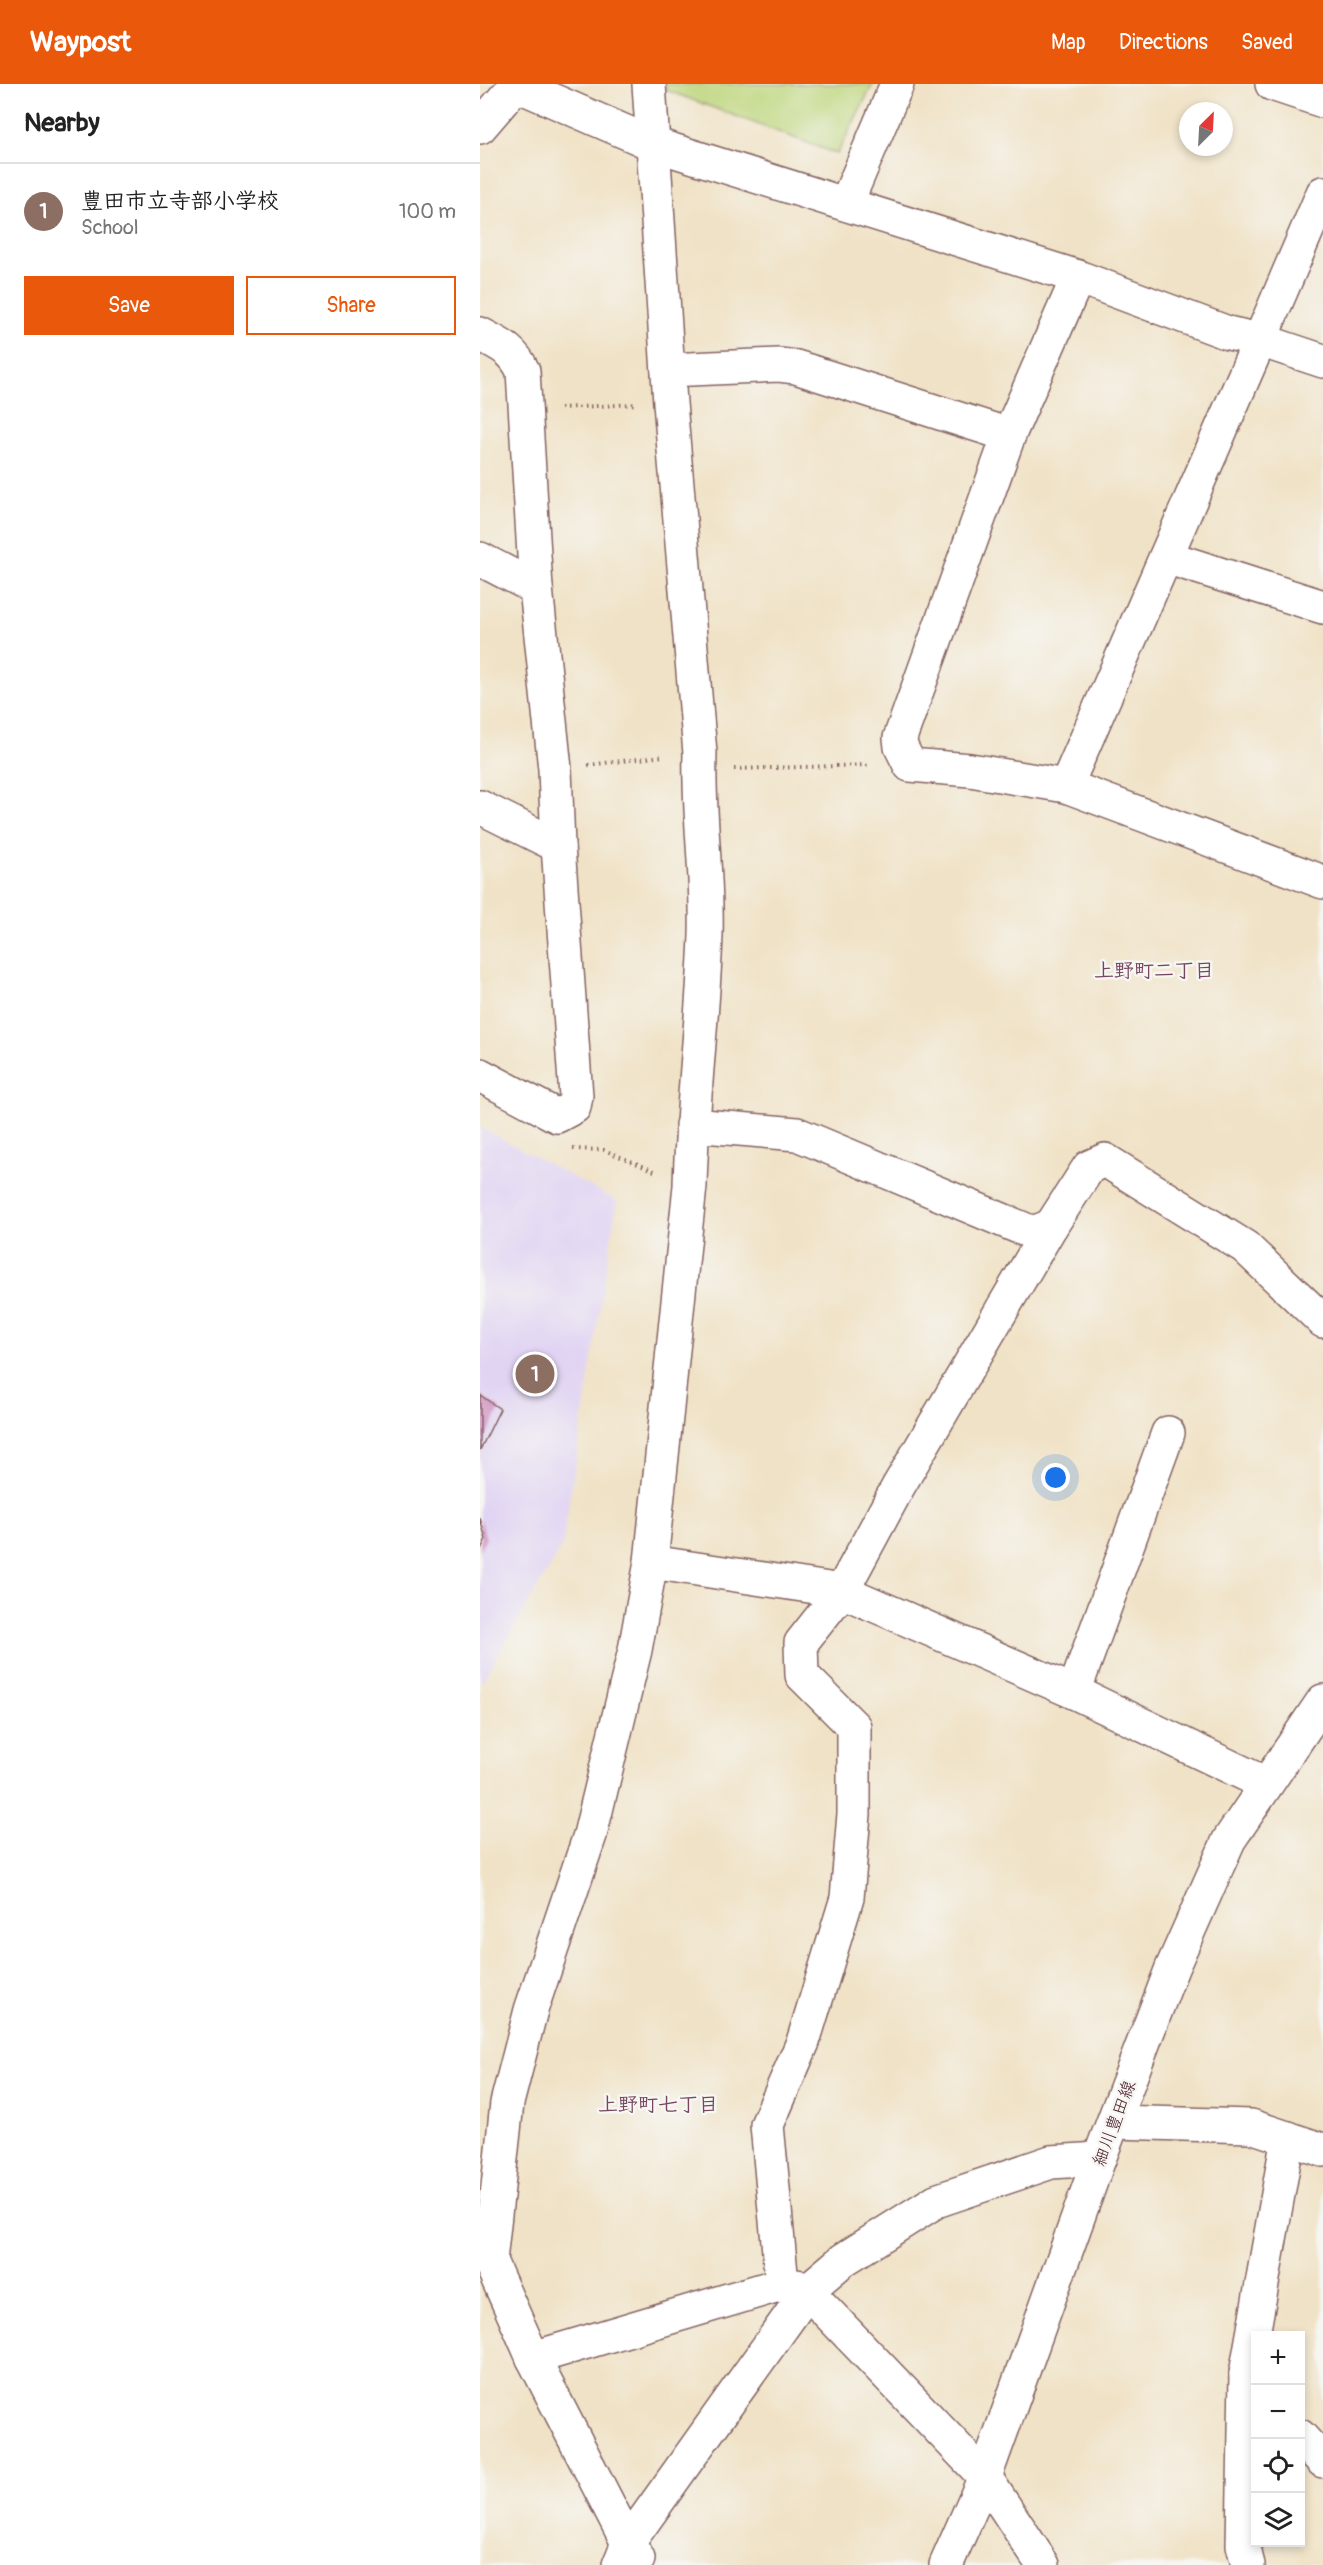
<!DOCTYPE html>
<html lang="en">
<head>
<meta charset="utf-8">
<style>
  :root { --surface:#fff; --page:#f2f2f2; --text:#222; --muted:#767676; --line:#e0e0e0; --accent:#ea580c }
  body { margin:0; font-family:Pangolin,"Klee One",sans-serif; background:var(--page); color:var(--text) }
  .controls { position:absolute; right:18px; bottom:18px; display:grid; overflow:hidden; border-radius:0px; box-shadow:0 3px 9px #0003 }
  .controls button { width:54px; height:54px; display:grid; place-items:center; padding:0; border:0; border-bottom:2px solid var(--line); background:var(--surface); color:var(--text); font:30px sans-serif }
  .compass { position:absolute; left:699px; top:18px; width:54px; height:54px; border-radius:50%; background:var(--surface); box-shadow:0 3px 9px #0003; rotate:24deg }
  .you { position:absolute; left:576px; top:1394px; width:21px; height:21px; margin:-15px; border:4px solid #fff; border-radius:50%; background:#1a73e8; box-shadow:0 0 0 9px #1a73e833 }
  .badge { display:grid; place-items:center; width:39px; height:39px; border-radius:50%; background:var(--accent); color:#fff; font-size:20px; font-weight:700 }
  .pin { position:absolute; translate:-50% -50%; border:3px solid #fff; box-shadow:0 2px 6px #0006 }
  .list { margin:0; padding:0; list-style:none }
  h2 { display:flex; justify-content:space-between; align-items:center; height:78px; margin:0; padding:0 24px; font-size:26px }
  h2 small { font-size:20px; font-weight:400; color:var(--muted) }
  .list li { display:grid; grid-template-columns:39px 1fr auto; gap:18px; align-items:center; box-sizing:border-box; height:96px; padding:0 24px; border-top:2px solid var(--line) }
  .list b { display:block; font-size:22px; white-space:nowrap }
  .list p { margin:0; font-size:20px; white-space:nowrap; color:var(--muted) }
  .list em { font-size:20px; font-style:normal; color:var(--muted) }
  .actions { display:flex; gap:12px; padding:18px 24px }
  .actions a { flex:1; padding:14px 0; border:2px solid var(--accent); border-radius:0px; text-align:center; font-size:21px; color:var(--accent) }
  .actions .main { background:var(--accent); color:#fff }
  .icon { flex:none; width:33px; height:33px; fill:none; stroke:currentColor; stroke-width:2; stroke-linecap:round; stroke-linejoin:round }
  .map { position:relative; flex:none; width:843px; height:2481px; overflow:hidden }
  header { display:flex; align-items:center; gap:36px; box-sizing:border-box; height:84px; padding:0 30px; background:var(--accent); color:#fff }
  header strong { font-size:28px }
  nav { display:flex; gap:33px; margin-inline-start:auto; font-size:21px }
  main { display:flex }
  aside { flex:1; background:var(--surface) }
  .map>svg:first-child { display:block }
  .built { fill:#e1d4f3 }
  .green { fill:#bdd67b; stroke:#847a53; stroke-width:1.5 }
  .building { fill:#ce8ec0 }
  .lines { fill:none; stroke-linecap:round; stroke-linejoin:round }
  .street-casing { stroke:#846361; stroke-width:36 }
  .secondary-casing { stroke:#846361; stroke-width:36 }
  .path { stroke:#846361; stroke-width:4; stroke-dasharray:1.5 4.5; stroke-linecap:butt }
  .street { stroke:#fff; stroke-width:33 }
  .secondary { stroke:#fff; stroke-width:33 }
  .labels { text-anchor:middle; stroke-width:5; stroke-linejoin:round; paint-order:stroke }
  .street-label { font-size:18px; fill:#4a1f2b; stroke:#f6f6f2 }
  .neighbourhood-label { font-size:20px; font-weight:bold; fill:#78465f; stroke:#f6f6f2 }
</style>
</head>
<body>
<header>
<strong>Waypost</strong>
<nav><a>Map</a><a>Directions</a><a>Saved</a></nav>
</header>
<main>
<aside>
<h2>Nearby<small></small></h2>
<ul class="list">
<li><span class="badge" style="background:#8d6e63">1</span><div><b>豊田市立寺部小学校</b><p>School</p></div><em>100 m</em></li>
</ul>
<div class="actions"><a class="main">Save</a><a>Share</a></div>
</aside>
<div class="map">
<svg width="843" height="2481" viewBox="0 0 843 2481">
  <rect width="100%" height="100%" fill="#f6f6f2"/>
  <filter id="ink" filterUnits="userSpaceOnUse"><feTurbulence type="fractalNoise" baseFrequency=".0167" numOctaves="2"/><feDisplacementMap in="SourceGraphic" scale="12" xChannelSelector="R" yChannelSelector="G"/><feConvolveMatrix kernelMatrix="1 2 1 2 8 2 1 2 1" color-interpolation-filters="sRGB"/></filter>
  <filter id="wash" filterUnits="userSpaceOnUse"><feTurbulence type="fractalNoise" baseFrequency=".008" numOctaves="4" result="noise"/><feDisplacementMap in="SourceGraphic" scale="24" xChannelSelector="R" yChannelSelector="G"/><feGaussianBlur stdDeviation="1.35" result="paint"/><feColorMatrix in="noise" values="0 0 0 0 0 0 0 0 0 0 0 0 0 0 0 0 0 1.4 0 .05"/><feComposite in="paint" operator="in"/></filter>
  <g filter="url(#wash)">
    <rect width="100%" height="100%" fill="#f0e2c6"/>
    <polygon class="built" points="0,1043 137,1117 82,1462 0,1601"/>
    <polygon class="green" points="185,0 393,0 357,70 186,6"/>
    <g id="blocks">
      <g class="building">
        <polygon points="0,1311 20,1325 0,1366"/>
        <polygon points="0,1434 6,1455 0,1467"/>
      </g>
    </g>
  </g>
  <g filter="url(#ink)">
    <use href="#blocks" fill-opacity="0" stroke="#846361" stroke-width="1.5"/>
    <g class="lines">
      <defs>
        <g id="street">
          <polyline points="35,0 173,60 598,193"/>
          <polyline points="792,0 843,17"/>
          <polyline points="0,43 36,1"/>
          <polyline points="843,109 780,256 748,249 598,193 529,351 420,654 421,663 430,681 490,686 586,702 843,798"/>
          <polyline points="366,120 417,0"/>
          <path d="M0 250C20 261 33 265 43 287L56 504 75 685 78 762 96 1012 94 1023 77 1032 0 991"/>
          <polyline points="188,286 299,281 316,283 529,351"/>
          <polyline points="686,473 843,523"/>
          <polyline points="0,475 56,504"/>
          <polyline points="586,702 780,256 843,277"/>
          <polyline points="0,723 78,762"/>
          <polyline points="212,1041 317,1050 553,1149 571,1142"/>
          <polyline points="171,1478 362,1507 594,1608 786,1700"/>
          <polyline points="594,1608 688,1349"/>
          <polyline points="635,2038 771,2042 843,2066"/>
          <polyline points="302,2200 287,2041 323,1958 367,1814 374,1730 374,1643 322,1591 321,1559 362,1507 418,1403 571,1142 609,1083 625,1076 765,1163 843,1237"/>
          <polyline points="328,2208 505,2393 563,2481"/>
          <polyline points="53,2274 302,2200 323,2203"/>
          <polyline points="766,2290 763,2461 768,2481"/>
          <polyline points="776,2301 766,2290 808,2054"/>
          <polyline points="820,2352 843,2377"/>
          <polyline points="158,2475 148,2459 330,2204 363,2176 456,2117 571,2078 619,2075"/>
          <path d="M139 2481 148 2459 53 2274 10 2177 27 2019 51 1926 110 1751 155 1566 171 1478 210 1102C212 1018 223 935 226 851 228 791 218 730 220 669L190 319 169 0"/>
        </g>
        <polyline id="secondary" points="466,2481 505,2393 619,2075 692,1884 749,1756 843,1617"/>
      </defs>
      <use href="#street" class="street-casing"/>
      <use href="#secondary" class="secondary-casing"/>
      <g class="path">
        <polyline points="80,324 156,320"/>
        <polyline points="108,681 184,672"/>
        <polyline points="254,685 390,681"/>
        <polyline points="93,1065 124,1066 177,1088"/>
      </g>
      <use href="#street" class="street"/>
      <use href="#secondary" class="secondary"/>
    </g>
  </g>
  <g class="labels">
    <g class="street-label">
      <text transform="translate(634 2039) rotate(-69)" y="6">細川豊田線</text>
    </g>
    <g class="neighbourhood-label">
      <text x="674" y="893">上野町二丁目</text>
      <text x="178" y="2027">上野町七丁目</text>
    </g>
  </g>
</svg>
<div class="controls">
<button>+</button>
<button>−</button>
<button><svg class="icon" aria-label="locate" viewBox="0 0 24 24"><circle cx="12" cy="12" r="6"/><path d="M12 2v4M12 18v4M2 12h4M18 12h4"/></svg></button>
<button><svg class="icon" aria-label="layers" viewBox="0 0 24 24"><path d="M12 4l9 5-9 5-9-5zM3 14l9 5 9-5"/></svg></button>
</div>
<svg class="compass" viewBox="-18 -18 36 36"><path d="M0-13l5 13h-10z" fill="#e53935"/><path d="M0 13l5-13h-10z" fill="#767676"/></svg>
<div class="you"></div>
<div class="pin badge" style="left:55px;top:1290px;background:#8d6e63">1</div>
</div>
</main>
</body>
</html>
